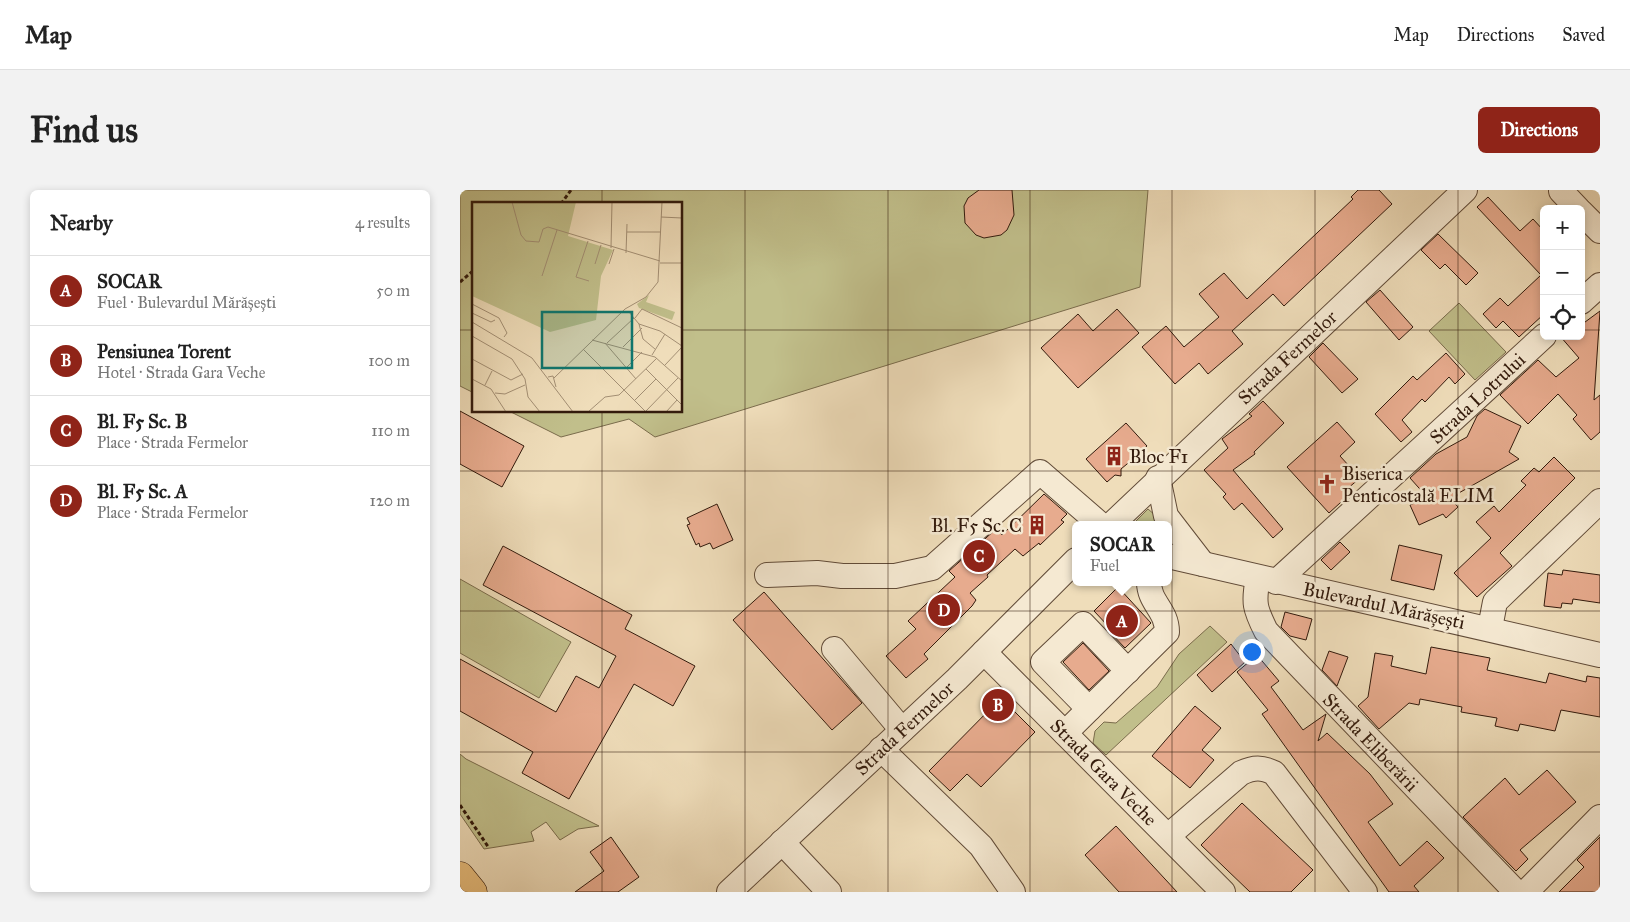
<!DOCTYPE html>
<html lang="en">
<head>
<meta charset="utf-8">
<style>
  :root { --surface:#fff; --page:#f2f2f2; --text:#222; --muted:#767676; --line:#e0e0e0; --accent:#8f2418 }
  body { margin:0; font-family:"IM FELL Great Primer",serif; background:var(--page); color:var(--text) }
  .controls { position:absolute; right:15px; top:15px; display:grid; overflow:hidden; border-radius:8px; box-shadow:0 2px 8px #0003 }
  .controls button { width:45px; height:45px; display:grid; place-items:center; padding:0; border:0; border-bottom:1px solid var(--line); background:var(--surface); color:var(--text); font:25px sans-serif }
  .you { position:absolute; left:791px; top:461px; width:18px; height:18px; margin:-12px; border:4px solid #fff; border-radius:50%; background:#1a73e8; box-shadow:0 0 0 8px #1a73e833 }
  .badge { display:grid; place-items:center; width:32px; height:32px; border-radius:50%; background:var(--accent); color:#fff; font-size:16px; font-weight:700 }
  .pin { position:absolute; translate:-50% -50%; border:2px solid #fff; box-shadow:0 1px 5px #0006 }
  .popup { position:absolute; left:612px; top:331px; width:100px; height:65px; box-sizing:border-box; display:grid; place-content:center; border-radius:8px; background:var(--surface); filter:drop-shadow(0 1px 4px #0005); font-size:16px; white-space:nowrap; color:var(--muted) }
  .popup b { font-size:19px; color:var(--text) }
  .popup::after { content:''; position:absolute; left:50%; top:100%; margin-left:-10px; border:10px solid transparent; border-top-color:var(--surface) }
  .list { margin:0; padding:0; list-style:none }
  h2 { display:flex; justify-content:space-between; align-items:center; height:65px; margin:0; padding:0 20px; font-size:21px }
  h2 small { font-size:16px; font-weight:400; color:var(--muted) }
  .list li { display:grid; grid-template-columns:32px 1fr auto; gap:15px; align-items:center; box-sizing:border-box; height:70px; padding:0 20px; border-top:1px solid var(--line) }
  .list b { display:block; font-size:19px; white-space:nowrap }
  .list p { margin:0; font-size:16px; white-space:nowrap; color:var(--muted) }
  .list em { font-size:16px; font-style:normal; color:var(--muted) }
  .icon { flex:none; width:28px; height:28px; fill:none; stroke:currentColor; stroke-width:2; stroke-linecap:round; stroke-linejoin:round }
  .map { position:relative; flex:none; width:1140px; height:702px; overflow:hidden; border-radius:8px }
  header { display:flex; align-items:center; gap:30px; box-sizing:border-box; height:70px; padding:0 25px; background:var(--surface); border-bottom:1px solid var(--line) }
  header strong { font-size:24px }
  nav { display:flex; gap:28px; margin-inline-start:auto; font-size:18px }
  .intro { display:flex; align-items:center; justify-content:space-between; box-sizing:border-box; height:120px; padding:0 30px }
  h1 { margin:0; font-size:35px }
  .button { padding:12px 22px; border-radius:8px; background:var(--accent); color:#fff; font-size:18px; font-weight:700 }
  main { display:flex; gap:30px; padding:0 30px }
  aside { flex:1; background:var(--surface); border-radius:8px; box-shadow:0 2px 8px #0003 }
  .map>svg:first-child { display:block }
  .green { fill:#c1bf8b; stroke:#7a6c4c }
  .building { fill:#e7ab8e; stroke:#321a0c }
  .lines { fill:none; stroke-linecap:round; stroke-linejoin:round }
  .minor-casing { stroke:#614b38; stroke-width:26 }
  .major-casing { stroke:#321a0c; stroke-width:29 }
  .path { stroke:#321a0c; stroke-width:3; stroke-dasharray:4 2.5; stroke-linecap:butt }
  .minor { stroke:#f5e9d2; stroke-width:24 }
  .major { stroke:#e8be7d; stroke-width:28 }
  .grid { fill:none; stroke:#321a0c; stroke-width:1; stroke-opacity:0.55 }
  .labels { text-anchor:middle; stroke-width:5; stroke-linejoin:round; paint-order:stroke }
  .street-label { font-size:19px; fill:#321a0c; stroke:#f5e9d2 }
  .poi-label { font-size:19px; fill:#321a0c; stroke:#f5e9d2; text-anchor:start }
  .inset-road { fill:none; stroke:#a38f74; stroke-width:1 }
  .view { fill:#0f766e; fill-opacity:0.15; stroke:#0f766e; stroke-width:2.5 }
  .inset-edge { fill:none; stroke:#321a0c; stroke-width:2.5 }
</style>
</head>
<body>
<header>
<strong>Map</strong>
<nav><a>Map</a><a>Directions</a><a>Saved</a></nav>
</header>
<div class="intro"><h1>Find us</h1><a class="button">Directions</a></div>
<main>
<aside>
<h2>Nearby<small>4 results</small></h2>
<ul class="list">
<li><span class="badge">A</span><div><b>SOCAR</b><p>Fuel · Bulevardul Mărășești</p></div><em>50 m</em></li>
<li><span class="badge">B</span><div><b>Pensiunea Torent</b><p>Hotel · Strada Gara Veche</p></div><em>100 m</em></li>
<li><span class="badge">C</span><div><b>Bl. F5 Sc. B</b><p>Place · Strada Fermelor</p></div><em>110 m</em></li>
<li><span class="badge">D</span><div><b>Bl. F5 Sc. A</b><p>Place · Strada Fermelor</p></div><em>120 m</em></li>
</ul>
</aside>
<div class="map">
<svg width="1140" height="702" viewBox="0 0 1140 702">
  <rect width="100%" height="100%" fill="#efddba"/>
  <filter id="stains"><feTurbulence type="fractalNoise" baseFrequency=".004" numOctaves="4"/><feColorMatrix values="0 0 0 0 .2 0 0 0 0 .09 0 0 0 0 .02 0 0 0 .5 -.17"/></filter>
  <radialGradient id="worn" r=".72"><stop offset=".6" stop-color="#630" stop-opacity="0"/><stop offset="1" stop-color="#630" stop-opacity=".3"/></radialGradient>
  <g class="green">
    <polygon points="0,0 688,0 680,97 195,247 169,229 101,247 49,221 221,221 221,14 14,14 14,203 0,196"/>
    <polygon points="999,113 1046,162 1015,190 969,141"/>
    <polygon points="688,319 695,325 695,335 672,335"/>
    <polygon points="0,389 111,452 79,508 0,463"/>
    <polygon points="750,436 767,452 646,565 633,553 635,541 644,532 656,533 697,497 719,464"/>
    <polygon points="0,564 6,569 139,636 118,639 100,650 86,632 71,642 74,651 24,659 0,624"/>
  </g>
  <g class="building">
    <polygon points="519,0 552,0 554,25 547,40 541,45 524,48 516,45 505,33 504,16 508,8"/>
    <polygon points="898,0 919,0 932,14 824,116 813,104 772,141 783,154 748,184 739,173 715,194 682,157 706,136 724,157 759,127 739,104 764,83 787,109 893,9 891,7"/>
    <polygon points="1028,7 1060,41 1073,29 1084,41 1084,124 1059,147 1043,131 1036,138 1023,124 1040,108 1048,116 1081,85 1017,17"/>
    <polygon points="978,44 1018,83 1006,95 985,74 980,79 961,60"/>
    <polygon points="920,100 953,137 939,150 906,112"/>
    <polygon points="657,119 679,143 618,198 581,158 618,124 633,141"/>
    <polygon points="1140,121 1134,210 1140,205 1140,242 1131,250 1113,229 1117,225 1098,204 1068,234 1040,205 1078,170 1096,187 1119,168 1100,146 1121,146 1121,135"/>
    <polygon points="863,153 898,189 882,203 849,167"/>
    <polygon points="986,163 1005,184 995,194 989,187 965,212 962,209 942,230 952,242 941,252 915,224 953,186 957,190"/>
    <polygon points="803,211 824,233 794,262 795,264 773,280 823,339 813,348 782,313 774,320 763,307 766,304 744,280 768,258 762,249 792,226 789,224"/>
    <polygon points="1025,219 1061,236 1049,262 1059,269 990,308 998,317 986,328 983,324 959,335 950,315 967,307 950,288 976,264 1007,247 1017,226"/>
    <polygon points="0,221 64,256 42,297 0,274"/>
    <polygon points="877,232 895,252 880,266 900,288 887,299 891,303 869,323 827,277"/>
    <polygon points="666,233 687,256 679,263 679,269 673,269 661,279 661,286 655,285 647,292 626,269"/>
    <polygon points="1094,267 1115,288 1040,363 1052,376 1017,407 994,383 1031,348 1016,332 1034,316 1039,322 1066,295 1061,291 1074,278 1079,282"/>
    <polygon points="584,304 607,324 601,330 604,332 580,355 579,353 563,366 555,359 527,385 528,387 510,403 516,410 512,416 464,464 468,469 446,488 426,466 456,439 448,431 495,387 489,381 536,339 542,345"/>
    <polygon points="257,314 273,350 253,359 250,353 240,357 239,353 236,355 227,335 230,334 227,328"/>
    <polygon points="880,352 890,362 871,380 861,370"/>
    <polygon points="939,355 982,365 974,400 931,390"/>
    <polygon points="43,356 172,425 165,439 235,476 213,516 174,494 109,609 62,583 73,562 0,521 0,469 96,522 116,486 139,498 156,466 23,395"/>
    <polygon points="1103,380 1140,385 1140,413 1113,409 1112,414 1102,413 1101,418 1084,416 1088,383 1102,385"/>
    <polygon points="658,397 691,433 665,458 647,439 649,437 634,421"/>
    <polygon points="304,402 402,513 372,540 273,430"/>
    <polygon points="825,422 852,429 846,450 830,446 821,437"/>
    <polygon points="623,453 649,481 629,500 603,472"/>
    <polygon points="771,454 785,472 752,502 737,485"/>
    <polygon points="971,457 1030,468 1027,480 1086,493 1089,483 1126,492 1127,486 1140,488 1140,527 1101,520 1095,541 1060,534 1058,541 1035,536 1037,528 1001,522 1002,517 960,509 959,515 949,513 919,539 898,516 908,507 915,463 933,466 931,476 966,484"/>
    <polygon points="869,461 888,467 877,496 862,480"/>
    <polygon points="797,465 819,491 811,497 843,540 866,524 858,551 867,543 910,584 933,614 908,632 940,676 967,651 984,668 954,696 959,702 929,702 802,524 808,520 777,482"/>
    <polygon points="541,508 575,542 521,597 507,584 490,601 469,581"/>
    <polygon points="735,516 761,538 742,560 754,570 730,598 692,566"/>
    <polygon points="1087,580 1116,612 1060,660 1068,669 1056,681 1003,627 1045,588 1059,605"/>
    <polygon points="782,613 853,680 831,702 790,702 741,655"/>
    <polygon points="656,636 717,702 659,702 625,665"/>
    <polygon points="151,647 179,687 158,702 115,702 144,681 130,662"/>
    <polygon points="1140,647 1140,702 1099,702 1124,677 1117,670"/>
  </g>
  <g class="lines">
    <defs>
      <g id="minor">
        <polyline points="1101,1 1118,19"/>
        <polyline points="1121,22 1140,41"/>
        <polyline points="1121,112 1140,95"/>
        <polyline points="698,288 706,326 743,374"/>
        <polyline points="651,335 1005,0"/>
        <polyline points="708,366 1140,465"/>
        <polyline points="307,385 357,383 382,386 435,386 472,378 580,282 641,335"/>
        <path d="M798 388C793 413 795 419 806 441L1056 702"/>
        <polyline points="816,392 1084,146"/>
        <polyline points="1030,438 1035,412 1140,311"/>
        <polyline points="374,459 442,540"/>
        <polyline points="524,462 763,702"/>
        <polyline points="629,519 583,472 623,434 668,481"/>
        <path d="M605 543 707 442C707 420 689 413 689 392"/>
        <polyline points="421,559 521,656 553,702"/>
        <path d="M708 646 781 583C794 577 802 577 814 583L905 702"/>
        <polyline points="322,652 369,702"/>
        <polyline points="269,702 497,489 616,370"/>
        <polyline points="1066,702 1140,627"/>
      </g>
      <polyline id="major" points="0,686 13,702"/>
    </defs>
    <use href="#minor" class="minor-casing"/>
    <use href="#major" class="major-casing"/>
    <g class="path">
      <polyline points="101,14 111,0"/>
      <polyline points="0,92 14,80"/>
      <polyline points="0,615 29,658"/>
    </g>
    <use href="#minor" class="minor"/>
    <use href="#major" class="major"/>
  </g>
  <path class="grid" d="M142 0V14M285 0V702M428 0V702M570 0V702M712 0V702M855 0V702M998 0V702M0 140H14M221 140H1084M1121 140H1140M142 221V702M0 281H1140M0 421H1140M0 562H1140"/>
  <defs>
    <symbol id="building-bare" viewBox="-9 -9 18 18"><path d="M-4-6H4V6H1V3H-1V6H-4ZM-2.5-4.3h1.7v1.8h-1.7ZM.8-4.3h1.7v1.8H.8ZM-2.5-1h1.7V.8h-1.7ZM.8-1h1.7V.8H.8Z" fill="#8f2418" stroke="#f5e9d2" stroke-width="2.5" paint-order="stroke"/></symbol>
    <symbol id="church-bare" viewBox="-9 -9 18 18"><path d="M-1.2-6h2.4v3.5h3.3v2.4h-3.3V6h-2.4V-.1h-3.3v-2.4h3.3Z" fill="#8f2418" stroke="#f5e9d2" stroke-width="2.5" paint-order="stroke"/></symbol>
  </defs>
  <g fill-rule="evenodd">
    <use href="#building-bare" x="640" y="252" width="28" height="28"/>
    <use href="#church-bare" x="853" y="280" width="28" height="28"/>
    <use href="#building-bare" x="563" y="321" width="28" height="28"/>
  </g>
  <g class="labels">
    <g class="street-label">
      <text transform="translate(827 167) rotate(-43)" y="7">Strada Fermelor</text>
      <text transform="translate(1017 208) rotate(-43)" y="7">Strada Lotrului</text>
      <text transform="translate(924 415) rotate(12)" y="7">Bulevardul Mărășești</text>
      <text transform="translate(444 538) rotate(-43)" y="7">Strada Fermelor</text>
      <text transform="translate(911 552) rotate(46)" y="7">Strada Eliberării</text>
      <text transform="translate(644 582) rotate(45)" y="7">Strada Gara Veche</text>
    </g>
    <g class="poi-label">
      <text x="669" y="273">Bloc F1</text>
      <text x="882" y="290">Biserica<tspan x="882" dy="22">Penticostală ELIM</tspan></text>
      <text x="562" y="342" text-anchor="end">Bl. F5 Sc. C</text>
    </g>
  </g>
  <g transform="translate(12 12)">
    <rect width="210" height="210" fill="#efddba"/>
    <path d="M0 0H104L96 34 141 48 129 74 124 118 78 130 0 94ZM177 93 174 100 203 110 200 118 167 106 165 102Z" fill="#c1bf8b"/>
    <path class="inset-road" d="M40 0 49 33 54 39 67 40 71 27 76 25 188 59M189 15 210 16M155 30H189M116 39 104 75 117 79M139 46 140 0M154 51 155 22M188 61H210M123 62 129 43M137 62 142 47M70 74 85 28M0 102 27 116 35 131 32 135M157 110 167 122 171 137 183 147M0 111 19 120 23 118M163 116 170 107 210 126M0 120 60 156 101 210M167 122 188 129 210 144M0 134 40 157 53 177 56 195 68 210M120 138 183 155 210 179M133 141 164 177M135 141 162 116M151 145 170 126M111 147 174 210M180 153 193 132M0 157 39 178 51 172M193 163 210 145M154 166 170 150M174 167 210 203M76 175 81 174 84 185M82 176 153 107 174 95 186 80 190 0M0 177 19 187 34 210M13 183 20 169M23 191 33 192 53 183M163 198 184 177M174 209 206 176M116 210 133 195 147 193 185 156M194 210 205 198"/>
    <path class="view" d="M70 110H160V166H70Z"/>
    <rect width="210" height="210" class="inset-edge"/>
  </g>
  <rect width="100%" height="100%" filter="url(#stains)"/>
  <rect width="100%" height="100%" fill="url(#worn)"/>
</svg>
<div class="controls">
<button>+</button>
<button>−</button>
<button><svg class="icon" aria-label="locate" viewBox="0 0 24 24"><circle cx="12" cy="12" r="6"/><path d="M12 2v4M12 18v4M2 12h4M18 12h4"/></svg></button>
</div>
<div class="you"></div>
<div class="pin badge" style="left:662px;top:431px">A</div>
<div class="popup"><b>SOCAR</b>Fuel</div>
<div class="pin badge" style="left:538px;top:515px">B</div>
<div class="pin badge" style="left:519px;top:366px">C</div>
<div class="pin badge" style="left:484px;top:420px">D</div>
</div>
</main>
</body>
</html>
